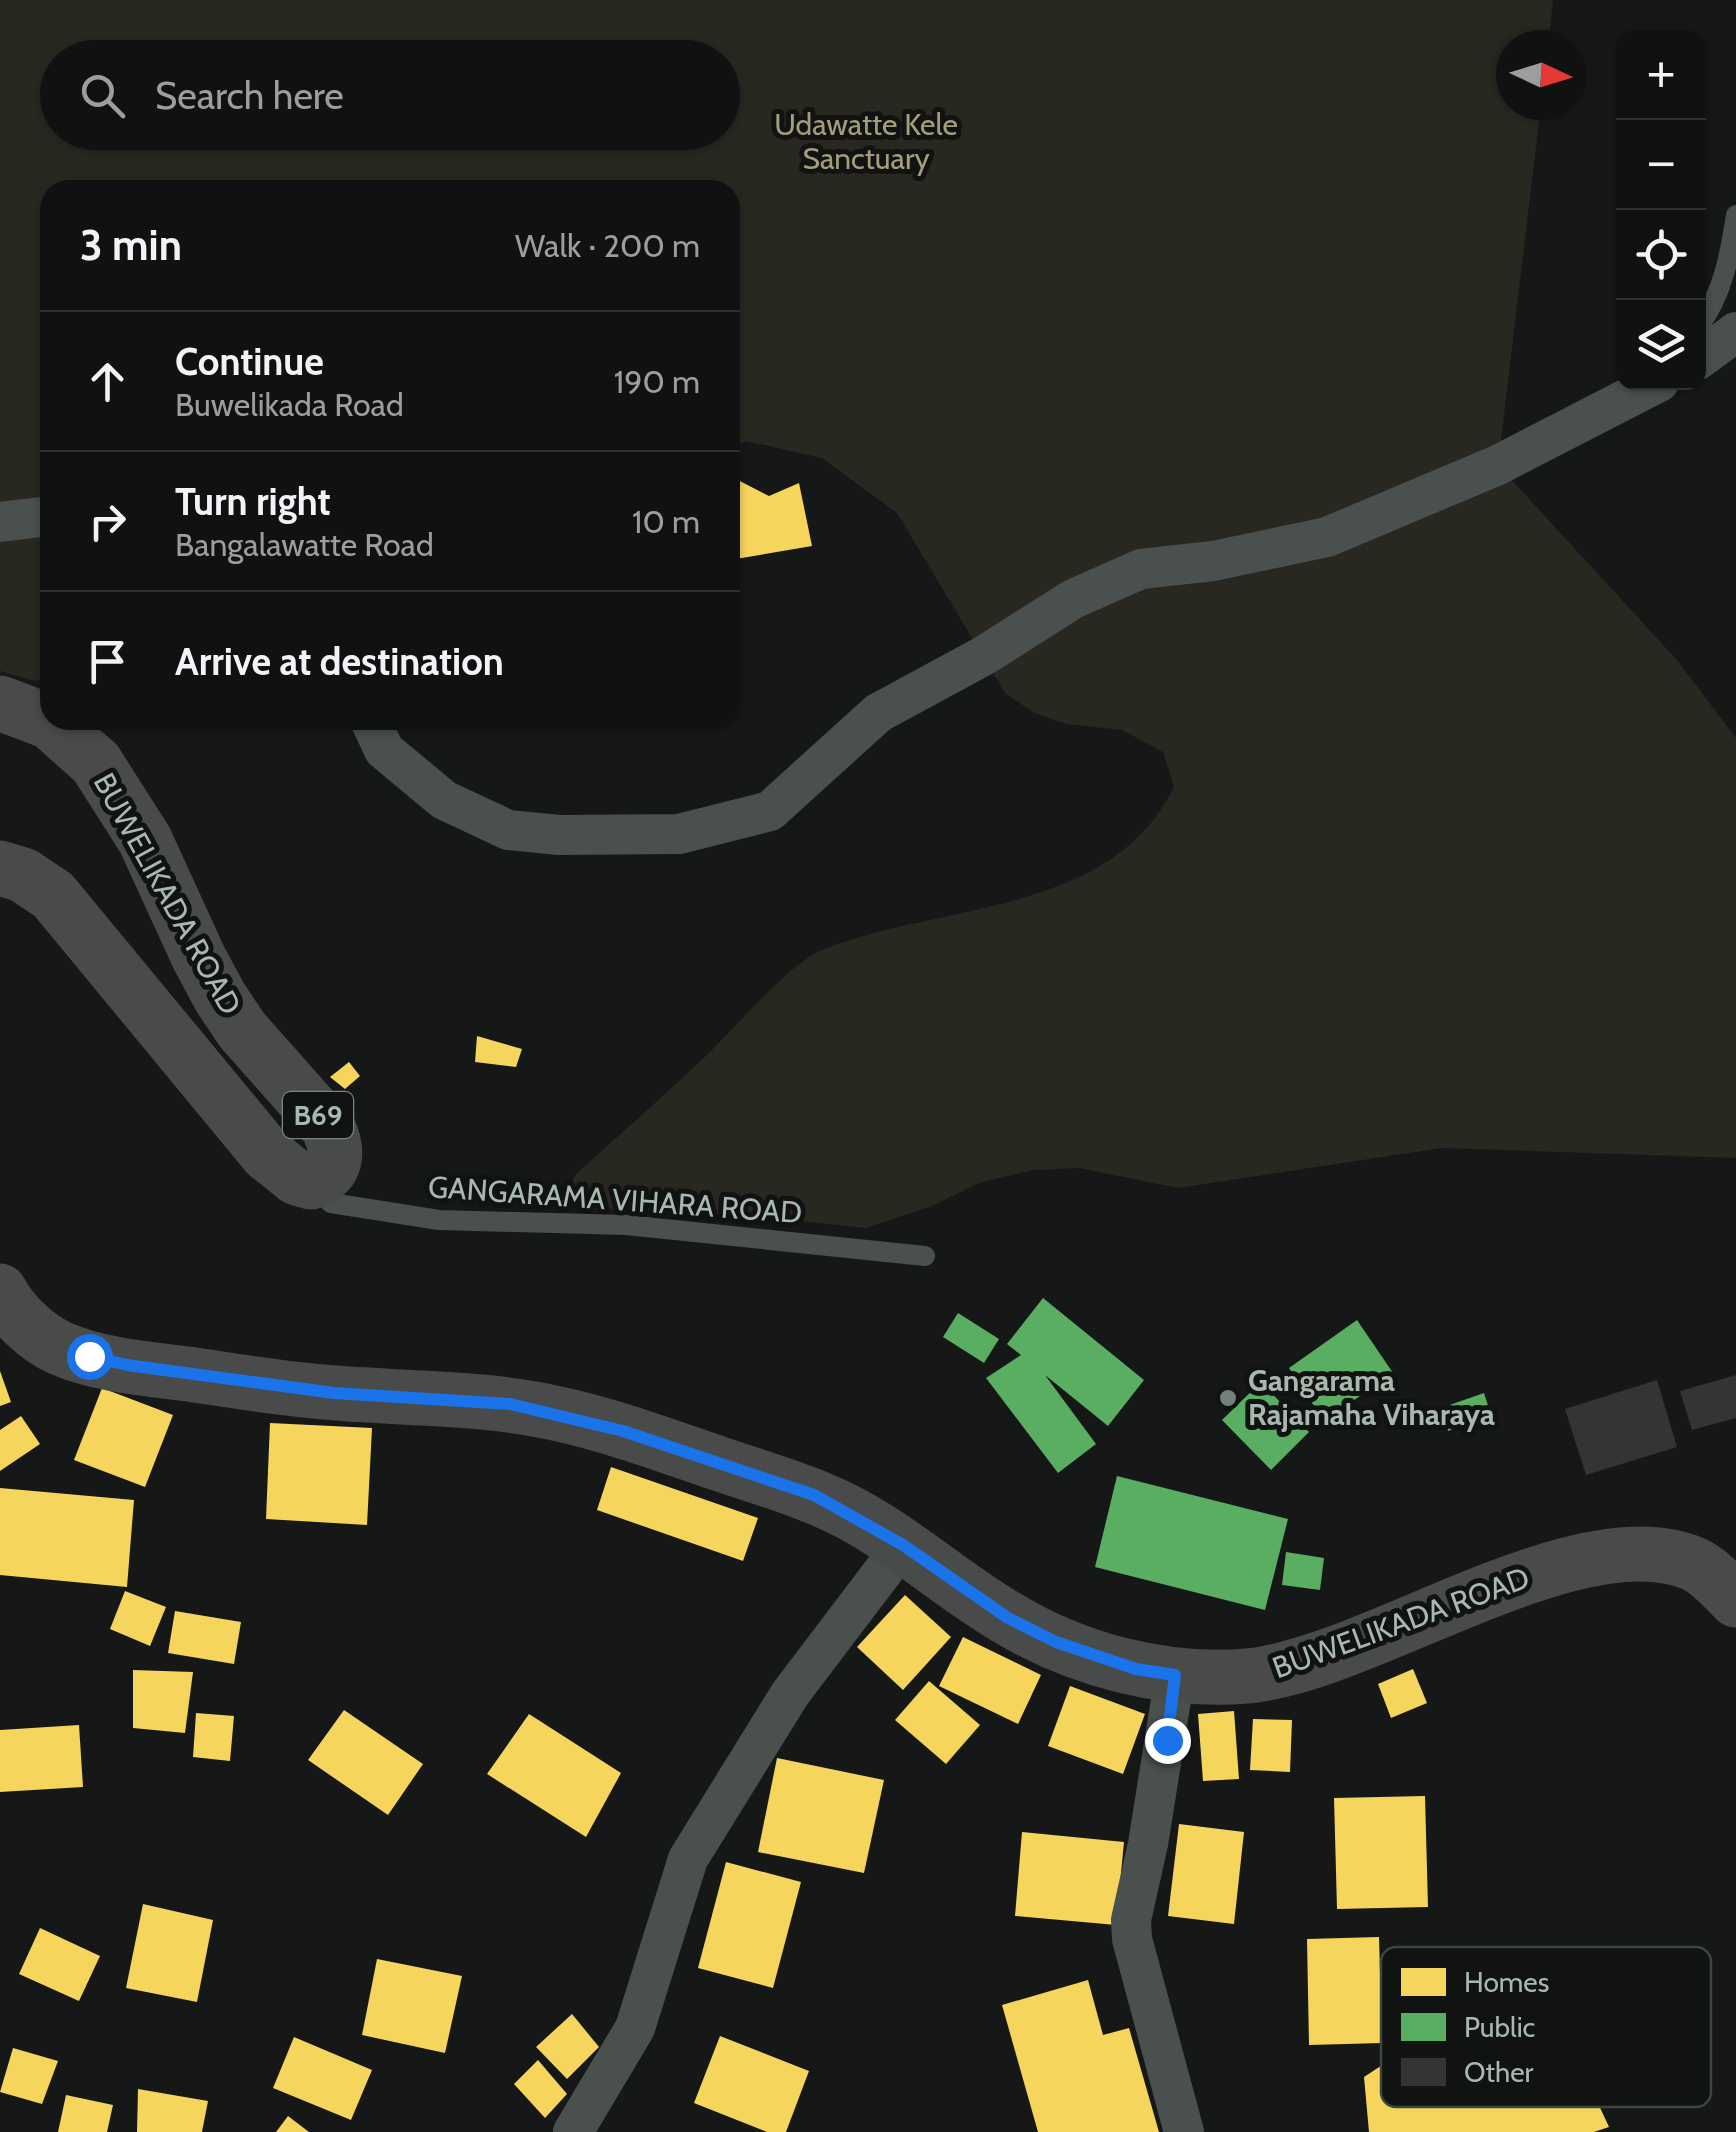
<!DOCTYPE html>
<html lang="en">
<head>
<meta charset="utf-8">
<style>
  :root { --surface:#101111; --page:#191a1a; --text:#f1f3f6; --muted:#9c9d9f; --line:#303131 }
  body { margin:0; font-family:Cabin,sans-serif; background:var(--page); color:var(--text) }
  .controls { position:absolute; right:30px; top:30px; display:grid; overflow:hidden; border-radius:20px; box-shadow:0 2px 8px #0004 }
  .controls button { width:90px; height:90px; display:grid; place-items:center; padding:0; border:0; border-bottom:2px solid var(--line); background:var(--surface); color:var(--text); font:50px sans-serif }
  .compass { position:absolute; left:1496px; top:30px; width:90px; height:90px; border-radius:50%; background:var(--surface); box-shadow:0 2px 8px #0004; rotate:94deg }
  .stop { position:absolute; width:30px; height:30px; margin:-22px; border:8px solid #1a73e8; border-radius:50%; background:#fff }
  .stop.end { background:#1a73e8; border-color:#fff; box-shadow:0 2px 10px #0008 }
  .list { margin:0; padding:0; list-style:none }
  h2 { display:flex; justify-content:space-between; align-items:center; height:130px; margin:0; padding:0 40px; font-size:42px }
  h2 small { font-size:32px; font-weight:400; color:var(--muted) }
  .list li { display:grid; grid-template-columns:65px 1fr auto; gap:30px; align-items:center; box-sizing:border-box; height:140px; padding:0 40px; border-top:2px solid var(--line) }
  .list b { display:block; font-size:38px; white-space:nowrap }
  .list p { margin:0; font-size:32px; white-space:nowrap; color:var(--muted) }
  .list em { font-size:32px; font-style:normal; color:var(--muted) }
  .icon { flex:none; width:55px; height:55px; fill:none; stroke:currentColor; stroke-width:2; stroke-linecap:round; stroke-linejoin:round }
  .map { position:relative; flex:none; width:1736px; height:2132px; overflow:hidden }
  .search { position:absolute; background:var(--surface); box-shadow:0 2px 8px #0004; left:40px; top:40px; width:700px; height:110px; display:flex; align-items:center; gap:25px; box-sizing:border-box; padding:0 35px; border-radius:55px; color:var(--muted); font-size:38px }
  .panel { position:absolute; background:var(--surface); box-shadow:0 2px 8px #0004; left:40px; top:180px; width:700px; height:550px; border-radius:30px }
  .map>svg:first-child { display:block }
  .green { fill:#282720; fill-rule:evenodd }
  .homes { fill:#f6d55c }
  .public { fill:#5aae61 }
  .building { fill:#323534 }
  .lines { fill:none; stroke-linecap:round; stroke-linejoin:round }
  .service { stroke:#4a504d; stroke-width:20 }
  .minor { stroke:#4a504d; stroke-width:40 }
  .primary { stroke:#484b49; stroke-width:55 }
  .route { stroke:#1a73e8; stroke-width:12 }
  .poi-dot { fill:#748079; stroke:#101312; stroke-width:4 }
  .labels { text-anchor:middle; stroke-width:10; stroke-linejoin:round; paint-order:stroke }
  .shield { fill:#101312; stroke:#7a867f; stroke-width:2.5 }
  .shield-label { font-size:28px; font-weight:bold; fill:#a7b8ae }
  .park-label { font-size:30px; fill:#a59c7c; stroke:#101312 }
  .street-label { font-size:30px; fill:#a7b8ae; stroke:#101312 }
  .poi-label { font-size:30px; font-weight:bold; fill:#a7b8ae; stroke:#101312; text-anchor:start }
  .key { fill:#101312; stroke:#3d4541; stroke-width:2.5 }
  .key-label { font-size:28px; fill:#a7b8ae }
</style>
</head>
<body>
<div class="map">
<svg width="1736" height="2132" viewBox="0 0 1736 2132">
  <rect width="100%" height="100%" fill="#161717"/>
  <path class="green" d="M0 0H1553L1548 45H1511V105H1541L1498 465 1677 660 1736 738V1158L1442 1148 1178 1188 1079 1168 1033 1170 979 1183 932 1206 866 1228 771 1218 582 1208 564 1200 575 1175C620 1134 666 1094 710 1052 737 1025 789 964 822 950 939 903 1111 916 1174 787L1163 752 1122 730 1066 724 1034 713 1005 693 897 513 822 458 746 441 730 450V190H50V678L34 681 0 671ZM58 58H722V132H58Z"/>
  <g class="homes">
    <polygon points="734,478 769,496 799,483 812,546 730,560 730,481"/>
    <polygon points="477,1036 522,1049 516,1067 475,1062"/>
    <polygon points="349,1062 360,1076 345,1089 330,1077"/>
    <polygon points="0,1371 11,1402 0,1406"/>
    <polygon points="102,1388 173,1415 145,1487 74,1460"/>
    <polygon points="21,1416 40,1444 0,1471 0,1430"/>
    <polygon points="270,1423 372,1428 367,1525 266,1519"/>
    <polygon points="611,1467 758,1518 743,1561 597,1510"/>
    <polygon points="0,1488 134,1500 127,1587 0,1575"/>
    <polygon points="125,1591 166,1607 150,1646 110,1629"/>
    <polygon points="905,1595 951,1637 903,1690 857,1647"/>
    <polygon points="175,1611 241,1622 234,1664 168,1653"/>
    <polygon points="963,1637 1041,1675 1018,1724 939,1686"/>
    <polygon points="1413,1669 1427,1703 1391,1718 1378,1684"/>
    <polygon points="133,1670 193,1672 185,1733 133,1728"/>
    <polygon points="929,1681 980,1725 946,1764 895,1720"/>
    <polygon points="1070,1686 1145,1714 1123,1774 1048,1746"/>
    <polygon points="344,1710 423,1764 388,1815 308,1760"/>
    <polygon points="1234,1711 1239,1779 1203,1781 1198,1714"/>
    <polygon points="196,1713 234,1716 230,1761 193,1757"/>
    <polygon points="529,1714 621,1773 586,1837 487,1774"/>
    <polygon points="1253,1719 1292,1720 1290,1772 1250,1770"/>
    <polygon points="79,1725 83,1787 0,1792 0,1730"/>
    <polygon points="777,1758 884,1780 864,1873 758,1852"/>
    <polygon points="1425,1796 1428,1907 1337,1909 1334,1798"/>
    <polygon points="1179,1824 1244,1832 1234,1924 1168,1916"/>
    <polygon points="1022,1832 1124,1842 1116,1925 1015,1916"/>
    <polygon points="726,1862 801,1882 773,1988 698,1968"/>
    <polygon points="143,1904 213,1920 197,2002 126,1988"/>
    <polygon points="40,1928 100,1956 79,2001 19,1974"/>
    <polygon points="1379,1937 1382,2043 1309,2045 1307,1939"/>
    <polygon points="377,1959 462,1976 445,2053 362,2035"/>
    <polygon points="1534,1965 1609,2127 1594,2132 1369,2132 1364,2077"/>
    <polygon points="1088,1980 1103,2035 1129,2028 1159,2132 1038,2132 1002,2005"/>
    <polygon points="572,2014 599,2047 567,2079 536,2047"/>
    <polygon points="720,2036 809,2071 786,2132 767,2132 694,2103"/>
    <polygon points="294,2037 372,2070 351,2120 273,2088"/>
    <polygon points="13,2048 58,2061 42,2104 0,2092"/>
    <polygon points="538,2060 567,2094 545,2118 514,2084"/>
    <polygon points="138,2089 208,2101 202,2132 137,2132"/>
    <polygon points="66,2095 113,2105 107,2132 58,2132"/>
    <polygon points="288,2116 309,2132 276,2132"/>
  </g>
  <g class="public">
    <polygon points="1043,1298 1144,1380 1108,1426 1045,1375 1096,1444 1058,1473 986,1378 1021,1355 1007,1344"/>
    <polygon points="958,1313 999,1339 984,1363 943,1337"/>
    <polygon points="1357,1320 1393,1373 1324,1421 1289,1368"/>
    <polygon points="1261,1382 1309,1432 1271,1470 1222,1420"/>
    <polygon points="1484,1393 1491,1415 1448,1431 1441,1408"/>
    <polygon points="1117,1476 1288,1519 1265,1610 1095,1567"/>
    <polygon points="1286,1552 1324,1558 1320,1590 1282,1585"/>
  </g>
  <g class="building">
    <polygon points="1736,1375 1736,1418 1692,1430 1680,1391"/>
    <polygon points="1657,1380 1677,1447 1586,1475 1565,1409"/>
  </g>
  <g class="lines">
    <g class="service">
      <path d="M1698 327C1723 295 1730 254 1736 215"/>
      <polyline points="312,1183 331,1203 439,1220 626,1225 925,1256"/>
    </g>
    <g class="minor">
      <polyline points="1698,360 1736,332"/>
      <polyline points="0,522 50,516"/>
      <polyline points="370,720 384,750 444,800 508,830 559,835 679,834 770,811 878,713 985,655 1073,599 1141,569 1213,561 1327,537 1498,465 1659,382"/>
      <polyline points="1175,1675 1148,1844 1131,1920 1132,1939 1184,2132"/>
      <polyline points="573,2132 635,2028 688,1859 790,1694 903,1545"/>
    </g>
    <g class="primary">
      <path d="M0 703 50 722 96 763 145 840 199 958 220 997 242 1030 328 1127C339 1151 339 1172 311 1182L297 1178 267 1154 53 895 23 875 0 868"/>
      <path d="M0 1291C11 1313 37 1338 60 1348 98 1365 147 1369 188 1374 237 1381 286 1390 336 1393 411 1399 486 1397 559 1414 614 1426 667 1446 720 1464 767 1480 815 1493 859 1518 911 1547 955 1587 1006 1617 1076 1660 1165 1683 1247 1676 1370 1665 1578 1514 1694 1564 1711 1572 1723 1587 1736 1600"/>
    </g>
  </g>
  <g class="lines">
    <polyline class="route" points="89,1356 127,1365 334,1393 510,1404 623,1431 814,1495 903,1545 1008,1618 1056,1642 1136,1669 1175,1675 1167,1740"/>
  </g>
  <circle class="poi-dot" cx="1228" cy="1398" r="10"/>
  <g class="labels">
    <rect class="shield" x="283" y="1092" width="70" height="46" rx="8"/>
    <g class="shield-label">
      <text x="318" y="1125">B69</text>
    </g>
    <g class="park-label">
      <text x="866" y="135">Udawatte Kele<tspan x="866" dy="34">Sanctuary</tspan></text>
    </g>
    <g class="street-label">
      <text transform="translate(167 894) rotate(61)" y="10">BUWELIKADA ROAD</text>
      <text transform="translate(615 1200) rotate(4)" y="10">GANGARAMA VIHARA ROAD</text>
      <text transform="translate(1401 1623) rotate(-20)" y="10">BUWELIKADA ROAD</text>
    </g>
    <g class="poi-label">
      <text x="1248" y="1391">Gangarama<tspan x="1248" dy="34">Rajamaha Viharaya</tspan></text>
    </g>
  </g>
  <rect x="1381" y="1947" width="330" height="160" rx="15" class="key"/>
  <rect x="1401" y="1968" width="45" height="28" fill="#f6d55c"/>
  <rect x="1401" y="2013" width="45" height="28" fill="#5aae61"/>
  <rect x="1401" y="2058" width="45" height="28" fill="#323534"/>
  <g class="key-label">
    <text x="1464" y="1992">Homes</text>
    <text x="1464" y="2037">Public</text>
    <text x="1464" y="2082">Other</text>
  </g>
</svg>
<div class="controls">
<button>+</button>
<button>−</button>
<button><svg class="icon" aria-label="locate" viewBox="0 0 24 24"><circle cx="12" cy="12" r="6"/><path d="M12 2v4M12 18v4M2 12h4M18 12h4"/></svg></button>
<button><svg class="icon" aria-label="layers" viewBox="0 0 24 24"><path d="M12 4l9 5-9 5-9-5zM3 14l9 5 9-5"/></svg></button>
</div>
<svg class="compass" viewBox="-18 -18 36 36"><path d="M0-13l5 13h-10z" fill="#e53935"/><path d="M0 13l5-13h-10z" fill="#9c9d9f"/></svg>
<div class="stop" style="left:89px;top:1356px"></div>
<div class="stop end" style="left:1167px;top:1740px"></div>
<div class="search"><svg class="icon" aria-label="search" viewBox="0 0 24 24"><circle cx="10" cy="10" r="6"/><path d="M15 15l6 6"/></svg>Search here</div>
<section class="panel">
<h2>3 min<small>Walk · 200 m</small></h2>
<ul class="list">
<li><svg class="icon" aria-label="ahead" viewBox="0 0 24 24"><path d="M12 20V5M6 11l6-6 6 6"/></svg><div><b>Continue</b><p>Buwelikada Road</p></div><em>190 m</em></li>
<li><svg class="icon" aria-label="right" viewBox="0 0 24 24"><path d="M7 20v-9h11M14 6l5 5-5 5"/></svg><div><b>Turn right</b><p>Bangalawatte Road</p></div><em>10 m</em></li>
<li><svg class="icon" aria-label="arrive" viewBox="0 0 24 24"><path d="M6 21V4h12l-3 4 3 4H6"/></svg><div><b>Arrive at destination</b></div></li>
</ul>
</section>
</div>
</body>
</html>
